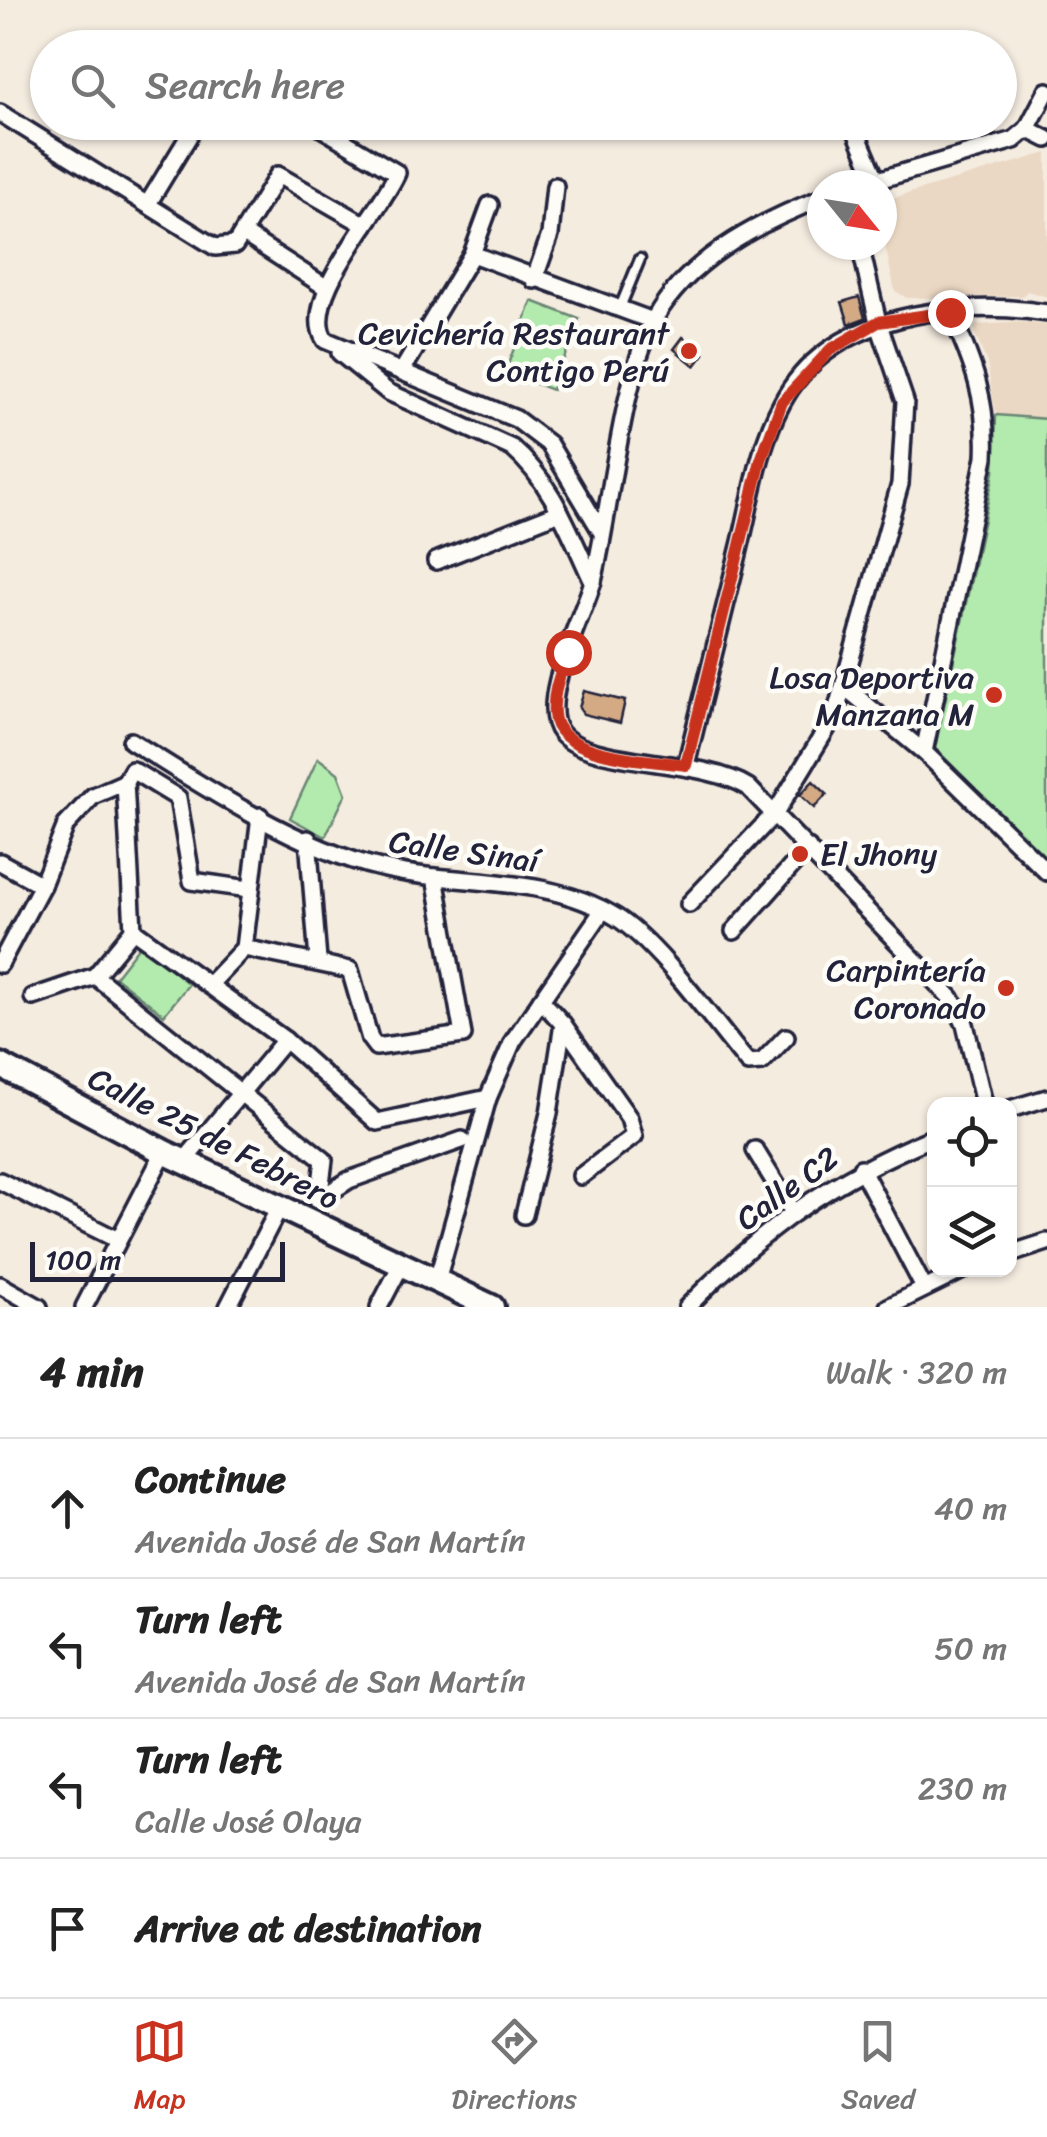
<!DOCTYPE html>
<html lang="en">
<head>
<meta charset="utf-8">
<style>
  :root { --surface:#fff; --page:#f2f2f2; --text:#222; --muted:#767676; --line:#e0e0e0; --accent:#c8321e }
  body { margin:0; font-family:Sriracha,sans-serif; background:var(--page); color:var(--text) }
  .controls { position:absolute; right:30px; bottom:30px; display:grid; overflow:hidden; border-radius:20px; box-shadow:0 2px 8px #0004 }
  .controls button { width:90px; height:90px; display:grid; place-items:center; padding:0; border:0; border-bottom:2px solid var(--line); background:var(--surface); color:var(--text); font:50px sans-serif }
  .compass { position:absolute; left:807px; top:170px; width:90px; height:90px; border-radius:50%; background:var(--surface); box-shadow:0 2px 8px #0004; rotate:120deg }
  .scale { position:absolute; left:30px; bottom:25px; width:255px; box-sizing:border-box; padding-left:10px; border:5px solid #22223b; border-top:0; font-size:28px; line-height:35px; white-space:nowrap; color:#22223b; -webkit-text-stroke:8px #fdfcf7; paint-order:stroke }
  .stop { position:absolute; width:30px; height:30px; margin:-22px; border:8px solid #c8321e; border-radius:50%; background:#fff }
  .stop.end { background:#c8321e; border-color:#fff; box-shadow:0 2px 10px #0008 }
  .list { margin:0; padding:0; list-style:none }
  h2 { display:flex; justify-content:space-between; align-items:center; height:130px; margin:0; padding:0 40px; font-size:42px }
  h2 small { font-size:32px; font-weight:400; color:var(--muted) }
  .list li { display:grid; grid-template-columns:65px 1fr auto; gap:30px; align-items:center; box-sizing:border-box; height:140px; padding:0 40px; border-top:2px solid var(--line) }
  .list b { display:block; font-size:38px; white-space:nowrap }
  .list p { margin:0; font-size:32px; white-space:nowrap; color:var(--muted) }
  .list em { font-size:32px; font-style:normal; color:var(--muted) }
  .icon { flex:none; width:55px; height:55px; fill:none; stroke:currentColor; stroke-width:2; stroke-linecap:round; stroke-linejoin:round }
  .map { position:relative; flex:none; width:1047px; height:1307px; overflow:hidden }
  .search { position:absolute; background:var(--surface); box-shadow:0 2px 8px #0004; left:30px; right:30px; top:30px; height:110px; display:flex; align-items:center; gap:25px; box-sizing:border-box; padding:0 35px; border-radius:55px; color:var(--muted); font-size:38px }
  .sheet { height:690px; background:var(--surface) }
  nav { display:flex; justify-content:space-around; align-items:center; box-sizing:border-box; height:140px; border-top:2px solid var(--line); background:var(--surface); font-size:28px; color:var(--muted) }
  nav a { display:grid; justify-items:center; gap:5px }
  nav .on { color:var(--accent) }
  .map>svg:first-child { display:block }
  .built { fill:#ebd8c4 }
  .green { fill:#b3ebae; stroke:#6a8674; stroke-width:2.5 }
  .building { fill:#d3aa84; stroke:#22223b; stroke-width:2.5 }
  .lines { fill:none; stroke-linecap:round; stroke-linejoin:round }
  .lane-casing { stroke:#22223b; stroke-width:15 }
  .street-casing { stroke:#22223b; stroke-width:22 }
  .secondary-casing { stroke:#22223b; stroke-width:30 }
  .lane { stroke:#fdfcf7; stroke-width:8 }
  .street { stroke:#fdfcf7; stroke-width:15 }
  .secondary { stroke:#fdfcf7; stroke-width:22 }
  .route { stroke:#c8321e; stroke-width:12 }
  .poi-dot { fill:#c8321e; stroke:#fdfcf7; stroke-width:4 }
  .labels { text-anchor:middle; stroke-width:9; stroke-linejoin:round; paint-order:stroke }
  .poi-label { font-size:32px; fill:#22223b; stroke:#fdfcf7; text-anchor:end }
  .street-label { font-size:32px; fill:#22223b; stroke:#fdfcf7 }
</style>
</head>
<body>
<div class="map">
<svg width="1047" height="1307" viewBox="0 0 1047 1307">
  <rect width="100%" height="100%" fill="#f5ece0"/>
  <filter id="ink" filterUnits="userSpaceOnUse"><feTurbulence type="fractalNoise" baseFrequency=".01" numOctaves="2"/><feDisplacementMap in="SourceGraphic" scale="20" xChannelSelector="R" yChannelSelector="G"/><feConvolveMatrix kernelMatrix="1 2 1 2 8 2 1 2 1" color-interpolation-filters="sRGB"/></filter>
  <g filter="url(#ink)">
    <g class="built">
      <polygon points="1047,153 1047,297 1027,291 1023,296 907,298 895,291 882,232 882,201"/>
      <polygon points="1021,322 1047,325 1047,419 996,415 987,363 974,332 976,325"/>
    </g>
    <g class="green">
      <polygon points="532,301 579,319 552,390 505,372"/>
      <polygon points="996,415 1047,419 1047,861 935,748 994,472"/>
      <polygon points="318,758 338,773 346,794 325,837 290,818"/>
      <polygon points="140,945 189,984 164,1015 115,977"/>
    </g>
    <g class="building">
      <polygon points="859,297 865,318 849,324 842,302"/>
      <polygon points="683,337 704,354 695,366 674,349"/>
      <polygon points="584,691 625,701 620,723 583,714 579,708"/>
      <polygon points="813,781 827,794 814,808 800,795"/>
    </g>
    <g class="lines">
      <defs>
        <polyline id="lane" points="619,310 640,259"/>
        <g id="street">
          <polyline points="0,113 215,247 235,245 278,175 365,225"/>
          <polyline points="852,122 877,181"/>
          <path d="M323 129 397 173C381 212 298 299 325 340L516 419 549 444 602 533"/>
          <polyline points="1027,129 1047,139"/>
          <polyline points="861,185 1014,140 1027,129 1047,91"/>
          <path d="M822 198C763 221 697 254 661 308 621 367 612 508 593 581 584 615 536 703 561 733 588 767 701 757 748 787L951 998 965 1024 984 1104"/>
          <polyline points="149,202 195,126"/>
          <polyline points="244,234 327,288"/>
          <polyline points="472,254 653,321"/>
          <polyline points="534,280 550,235 555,186"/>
          <path d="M340 353 388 392 512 448C553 483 570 534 593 582"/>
          <polyline points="402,371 472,254 490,205"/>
          <polyline points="436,561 560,512"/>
          <polyline points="846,688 924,752 1047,872"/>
          <path d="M131 741C200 785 301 850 381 868 459 887 545 873 616 917 659 944 714 1023 748 1063L762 1062 786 1037"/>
          <path d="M924 752 985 457C988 401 973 362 950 312"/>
          <path d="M686 765C704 694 721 622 739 550 751 502 758 447 782 403 829 313 957 299 1047 313"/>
          <polyline points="308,839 318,960"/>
          <polyline points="0,862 42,885"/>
          <polyline points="689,904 776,812 835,715 900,484 905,401 878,322 860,245"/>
          <polyline points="133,930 285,1040 377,1122 488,1098"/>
          <polyline points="734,931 808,848"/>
          <polyline points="244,948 350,970 370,1039 376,1047 463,1035 435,877"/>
          <polyline points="0,964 42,885 66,825 93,796 125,782"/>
          <polyline points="95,976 324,1160 319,1200"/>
          <polyline points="209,985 244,948 260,816"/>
          <polyline points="33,997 95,976 133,930 125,782 132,770 178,798 192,881 249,889"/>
          <polyline points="541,1000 563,1024 629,1118 634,1136 581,1176"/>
          <polyline points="1010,1109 1047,1098"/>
          <polyline points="755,1150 793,1212"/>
          <polyline points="184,1161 285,1040"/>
          <polyline points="861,1168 923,1286"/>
          <polyline points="0,1181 118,1240"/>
          <polyline points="318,1200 349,1180 462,1140"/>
          <polyline points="524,1215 549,1113 563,1024"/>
          <polyline points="1010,1254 1047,1242"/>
          <polyline points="436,1284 488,1098 513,1041 603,910"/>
          <polyline points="0,1285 39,1307"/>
          <polyline points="84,1307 164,1152"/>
          <polyline points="228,1307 279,1208"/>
          <polyline points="379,1307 400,1267"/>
          <path d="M687 1307C764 1228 833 1178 934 1137"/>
          <polyline points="888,1307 963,1270"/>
        </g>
        <polyline id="secondary" points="0,1065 164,1152 492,1307"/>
      </defs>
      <use href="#lane" class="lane-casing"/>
      <use href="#street" class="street-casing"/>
      <use href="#secondary" class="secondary-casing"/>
      <use href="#lane" class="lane"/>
      <use href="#street" class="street"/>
      <use href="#secondary" class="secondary"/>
    </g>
  </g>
  <g class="lines" filter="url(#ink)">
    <path class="route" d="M568 652C561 672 552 692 554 714 556 758 652 760 686 765L761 460 782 402 830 350 878 322 950 312"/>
  </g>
  <g class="poi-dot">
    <circle cx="689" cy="351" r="10"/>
    <circle cx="994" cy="695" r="10"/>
    <circle cx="800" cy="854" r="10"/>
    <circle cx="1006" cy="988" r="10"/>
  </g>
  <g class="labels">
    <g class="poi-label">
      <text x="669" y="344">Cevichería Restaurant<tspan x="669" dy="37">Contigo Perú</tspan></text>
      <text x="974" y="688">Losa Deportiva<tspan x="974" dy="37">Manzana M</tspan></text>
      <text x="820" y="865" text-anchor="start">El Jhony</text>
      <text x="986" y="981">Carpintería<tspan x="986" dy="37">Coronado</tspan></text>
    </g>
    <g class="street-label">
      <text transform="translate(464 851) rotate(8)" y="11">Calle Sinaí</text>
      <text transform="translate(214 1138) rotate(27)" y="11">Calle 25 de Febrero</text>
      <text transform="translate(787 1188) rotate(-36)" y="11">Calle C2</text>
    </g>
  </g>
</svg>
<div class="controls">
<button><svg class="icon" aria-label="locate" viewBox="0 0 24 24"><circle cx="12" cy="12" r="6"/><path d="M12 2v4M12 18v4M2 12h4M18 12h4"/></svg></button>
<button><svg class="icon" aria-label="layers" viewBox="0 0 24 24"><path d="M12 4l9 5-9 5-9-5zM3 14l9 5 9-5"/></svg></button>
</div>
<svg class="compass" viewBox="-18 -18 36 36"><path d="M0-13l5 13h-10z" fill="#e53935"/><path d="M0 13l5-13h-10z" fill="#767676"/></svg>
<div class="scale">100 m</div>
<div class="stop" style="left:568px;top:652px"></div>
<div class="stop end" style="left:950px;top:312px"></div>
<div class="search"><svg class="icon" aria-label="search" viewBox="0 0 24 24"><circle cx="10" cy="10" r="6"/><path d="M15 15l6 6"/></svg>Search here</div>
</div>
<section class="sheet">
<h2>4 min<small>Walk · 320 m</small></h2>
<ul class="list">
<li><svg class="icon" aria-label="ahead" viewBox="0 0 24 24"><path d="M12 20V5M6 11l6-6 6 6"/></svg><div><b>Continue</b><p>Avenida José de San Martín</p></div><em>40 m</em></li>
<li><svg class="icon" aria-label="left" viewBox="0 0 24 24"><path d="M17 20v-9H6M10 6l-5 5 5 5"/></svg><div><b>Turn left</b><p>Avenida José de San Martín</p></div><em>50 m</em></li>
<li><svg class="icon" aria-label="left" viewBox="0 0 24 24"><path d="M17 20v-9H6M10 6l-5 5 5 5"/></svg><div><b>Turn left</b><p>Calle José Olaya</p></div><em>230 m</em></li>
<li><svg class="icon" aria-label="arrive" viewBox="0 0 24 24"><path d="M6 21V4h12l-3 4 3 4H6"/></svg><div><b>Arrive at destination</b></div></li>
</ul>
</section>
<nav>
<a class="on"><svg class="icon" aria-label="map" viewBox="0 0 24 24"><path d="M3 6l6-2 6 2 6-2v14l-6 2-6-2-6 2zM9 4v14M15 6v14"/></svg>Map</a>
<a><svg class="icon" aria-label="directions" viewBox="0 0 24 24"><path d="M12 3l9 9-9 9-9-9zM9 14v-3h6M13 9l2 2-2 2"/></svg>Directions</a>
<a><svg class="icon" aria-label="saved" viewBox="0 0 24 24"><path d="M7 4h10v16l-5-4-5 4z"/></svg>Saved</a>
</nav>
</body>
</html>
